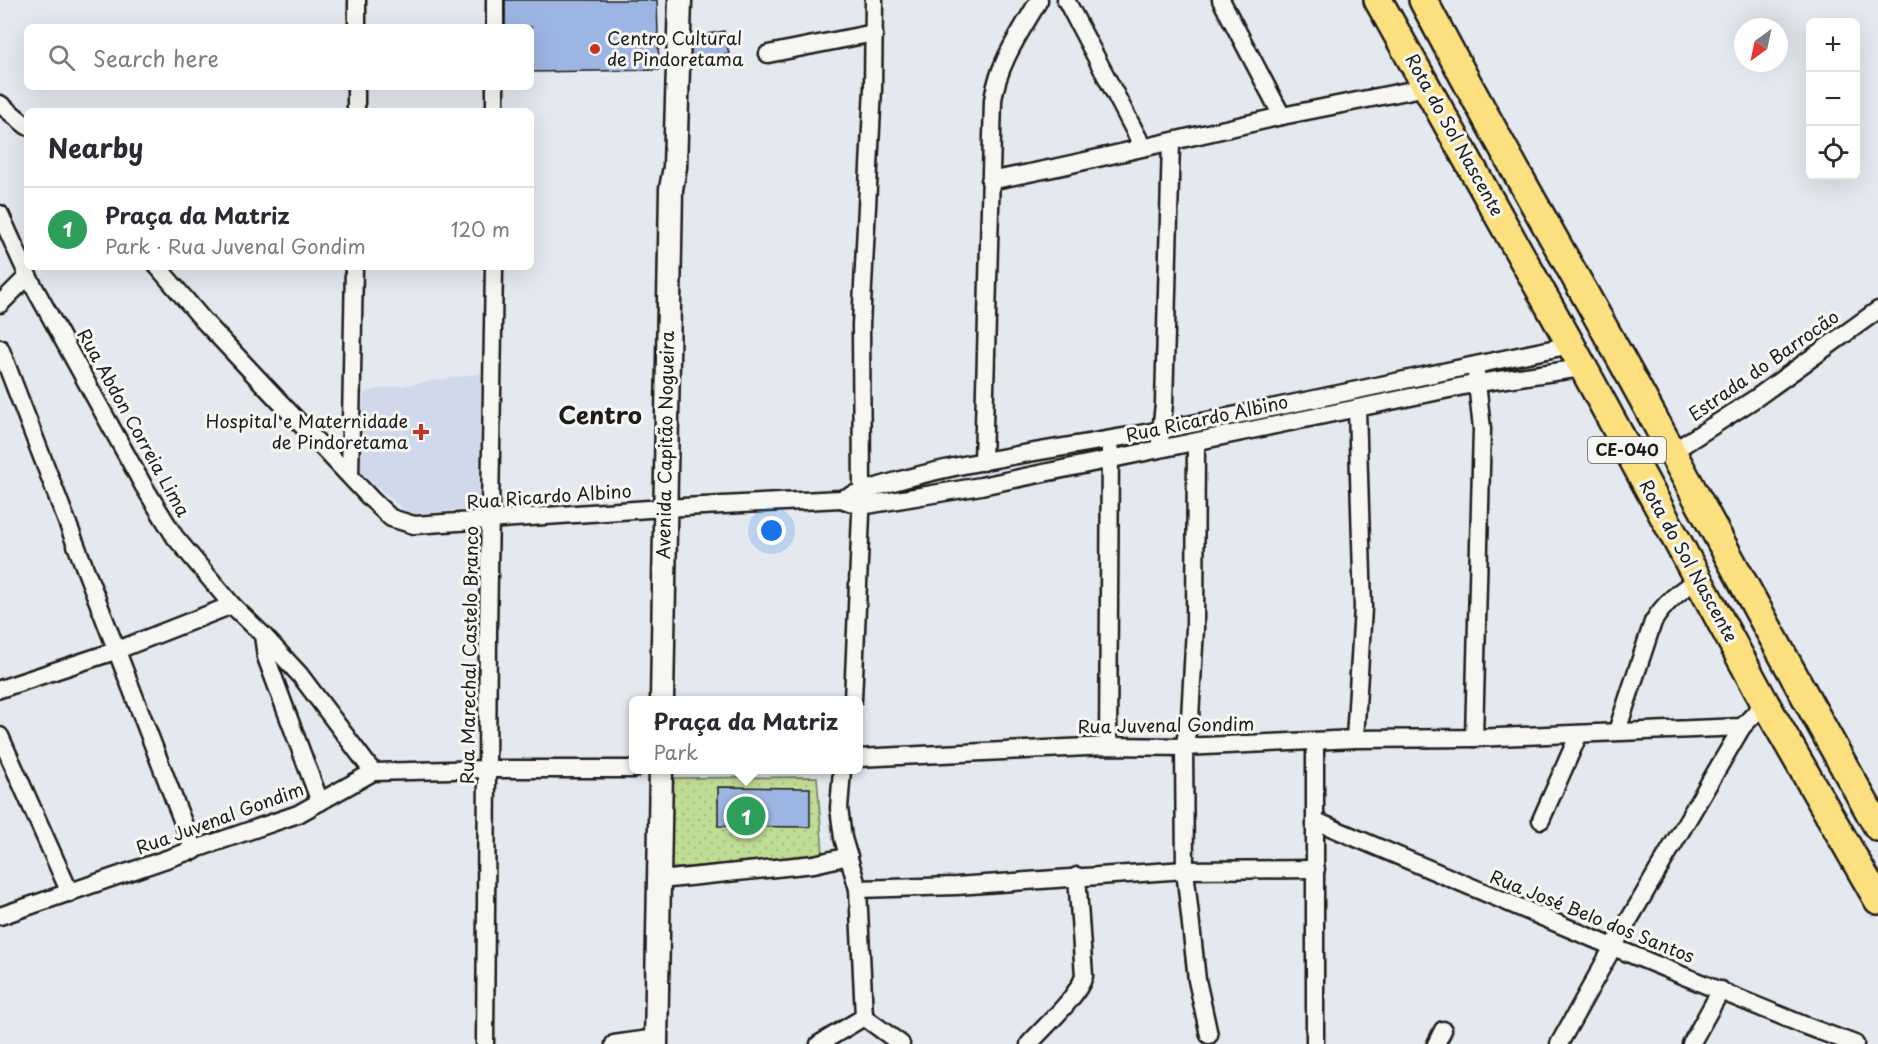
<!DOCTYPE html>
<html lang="en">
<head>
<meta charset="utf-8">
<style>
  :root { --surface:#fff; --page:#f2f2f3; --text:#2b2b33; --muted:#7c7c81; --line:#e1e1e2; --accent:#c8321e }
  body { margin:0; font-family:"Playpen Sans",sans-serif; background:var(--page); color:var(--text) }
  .controls { position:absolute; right:18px; top:18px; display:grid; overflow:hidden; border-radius:9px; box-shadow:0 6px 24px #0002 }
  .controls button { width:54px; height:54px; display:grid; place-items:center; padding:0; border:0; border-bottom:2px solid var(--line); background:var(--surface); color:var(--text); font:30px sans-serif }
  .compass { position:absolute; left:1734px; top:18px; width:54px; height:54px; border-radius:50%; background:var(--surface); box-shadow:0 6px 24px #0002; rotate:213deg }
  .you { position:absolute; left:772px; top:531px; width:21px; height:21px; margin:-15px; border:4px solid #fff; border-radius:50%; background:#1a73e8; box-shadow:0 0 0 9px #1a73e833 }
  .badge { display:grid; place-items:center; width:39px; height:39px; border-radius:50%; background:var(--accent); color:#fff; font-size:20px; font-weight:700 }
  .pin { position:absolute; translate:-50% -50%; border:3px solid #fff; box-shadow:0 2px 6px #0006 }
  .popup { position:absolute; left:629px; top:696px; width:234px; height:78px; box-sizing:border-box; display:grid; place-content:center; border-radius:9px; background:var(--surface); filter:drop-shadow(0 2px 4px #0005); font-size:20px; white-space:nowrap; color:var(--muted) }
  .popup b { font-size:22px; color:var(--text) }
  .popup::after { content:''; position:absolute; left:50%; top:100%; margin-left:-12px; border:12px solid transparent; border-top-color:var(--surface) }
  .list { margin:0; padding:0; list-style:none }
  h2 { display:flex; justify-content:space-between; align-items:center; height:78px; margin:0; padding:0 24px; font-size:26px }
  h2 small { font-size:20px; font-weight:400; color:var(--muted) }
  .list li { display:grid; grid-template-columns:39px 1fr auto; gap:18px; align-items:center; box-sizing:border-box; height:84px; padding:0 24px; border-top:2px solid var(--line) }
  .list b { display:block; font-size:22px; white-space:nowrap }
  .list p { margin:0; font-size:20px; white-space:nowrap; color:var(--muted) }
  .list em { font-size:20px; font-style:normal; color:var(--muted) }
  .icon { flex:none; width:33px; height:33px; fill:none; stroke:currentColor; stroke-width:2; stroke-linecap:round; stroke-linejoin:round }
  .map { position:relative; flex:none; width:1878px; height:1044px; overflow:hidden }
  .search { position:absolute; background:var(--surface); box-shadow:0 6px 24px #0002; left:24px; top:24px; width:510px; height:66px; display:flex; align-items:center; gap:15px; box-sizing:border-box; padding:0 21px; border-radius:9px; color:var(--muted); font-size:22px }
  .panel { position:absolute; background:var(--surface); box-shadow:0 6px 24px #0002; left:24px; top:108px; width:510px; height:162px; border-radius:9px }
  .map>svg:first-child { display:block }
  .built { fill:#cfd9eb }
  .park { fill:url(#park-dots); stroke:#6e7c58; stroke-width:1.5 }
  .building { fill:#9db5e2; stroke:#1c1c1c; stroke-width:1.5 }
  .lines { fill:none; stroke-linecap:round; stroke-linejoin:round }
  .minor-casing { stroke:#1c1c1c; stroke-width:21 }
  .secondary-casing { stroke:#1c1c1c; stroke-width:27 }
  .trunk-casing { stroke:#1c1c1c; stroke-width:32 }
  .minor { stroke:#f6f6f2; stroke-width:16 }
  .secondary { stroke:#f6f6f2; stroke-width:22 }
  .trunk { stroke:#fce080; stroke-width:27 }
  .poi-dot { fill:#c8321e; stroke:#f6f6f2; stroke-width:2 }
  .labels { text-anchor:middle; stroke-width:6; stroke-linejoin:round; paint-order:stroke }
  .shield { fill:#f6f6f2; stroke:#5d5d5c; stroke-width:1.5 }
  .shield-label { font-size:16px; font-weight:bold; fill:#1c1c1c }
  .poi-label { font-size:18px; fill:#1c1c1c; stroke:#f6f6f2; text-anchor:start }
  .street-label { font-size:18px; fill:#1c1c1c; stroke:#f6f6f2 }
  .district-label { font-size:24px; font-weight:bold; fill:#1c1c1c; stroke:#f6f6f2 }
</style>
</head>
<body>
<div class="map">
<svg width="1878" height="1044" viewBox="0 0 1878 1044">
  <defs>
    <pattern id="park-dots" width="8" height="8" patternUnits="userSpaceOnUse" patternTransform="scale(1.5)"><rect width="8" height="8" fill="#c0dd95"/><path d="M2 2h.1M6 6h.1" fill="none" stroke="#a4bd80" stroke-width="1.8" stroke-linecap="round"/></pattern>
  </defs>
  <rect width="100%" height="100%" fill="#e4e9ef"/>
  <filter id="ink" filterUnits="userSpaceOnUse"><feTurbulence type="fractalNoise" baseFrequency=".0167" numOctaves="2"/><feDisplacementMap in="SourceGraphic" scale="12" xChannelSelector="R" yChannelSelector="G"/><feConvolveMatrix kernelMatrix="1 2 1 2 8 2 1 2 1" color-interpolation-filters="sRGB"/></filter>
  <g filter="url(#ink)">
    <polygon class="built" points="481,373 479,508 409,514 360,472 364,392"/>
    <polygon class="park" points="817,777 823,854 669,869 673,778"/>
    <g class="building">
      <polygon points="505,0 657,0 659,70 531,72 531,27 505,27"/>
      <polygon points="724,31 729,54 687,64 690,37"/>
      <polygon points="718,787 810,788 810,827 718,826"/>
    </g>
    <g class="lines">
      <defs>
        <g id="minor">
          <polyline points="495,0 495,27"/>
          <polyline points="1066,0 1143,147"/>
          <polyline points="1221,0 1282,116"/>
          <polyline points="357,27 357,0"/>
          <polyline points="768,54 874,33"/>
          <polyline points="495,87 495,111"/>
          <polyline points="0,104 27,126"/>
          <polyline points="356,111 356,87"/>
          <polyline points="990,181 1063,166 1282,116 1427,87"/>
          <polyline points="0,214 28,276 143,485 175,537 232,605 263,635 300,675 373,772"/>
          <path d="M158 267 203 320 371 499 391 518 414 525 664 508 841 499C943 461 1054 451 1161 430 1298 404 1434 373 1571 345"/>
          <polyline points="0,304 28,276"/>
          <polyline points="0,348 194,851"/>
          <polyline points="1160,441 1164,404 1171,142"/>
          <polyline points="1196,442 1195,628 1190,718 1184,747 1185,870 1197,980 1209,1035"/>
          <polyline points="1672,452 1756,398 1878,310"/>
          <path d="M983 462 993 100C998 63 1021 32 1039 0"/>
          <polyline points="350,476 354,267"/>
          <polyline points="841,499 861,506 981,486 1478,383 1582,368"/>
          <polyline points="263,635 266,657 320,802"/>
          <polyline points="0,689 115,651 232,605"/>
          <polyline points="853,700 862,491 861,325 873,88 874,0"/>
          <path d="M1617 731 1653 622C1665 602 1680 591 1698 579"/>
          <polyline points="0,736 70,893"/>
          <polyline points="1474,738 1482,429 1476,373"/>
          <polyline points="1355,739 1363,608 1357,408"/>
          <polyline points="1315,742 1315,1044"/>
          <polyline points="1108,746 1110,450"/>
          <polyline points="858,758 1108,746 1184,747 1355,739 1474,738 1742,727 1765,703"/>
          <polyline points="1541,820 1579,734"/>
          <polyline points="1316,821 1613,947 1806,1026 1855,1044"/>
          <polyline points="660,880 814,864 849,856"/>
          <polyline points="858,889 956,886 1185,870 1316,869"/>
          <polyline points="0,916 298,814 373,772 488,769 634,769"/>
          <polyline points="864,1017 901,1044"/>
          <polyline points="485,1044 488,633 494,267"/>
          <polyline points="614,1044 656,1038"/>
          <polyline points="819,1044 864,1017 858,889 843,838 839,808 842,770"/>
          <path d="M1029 1044C1044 1027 1078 997 1084 976L1077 876"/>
          <polyline points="1436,1044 1443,1030"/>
          <polyline points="1559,1044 1613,947 1742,727"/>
          <polyline points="1691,1044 1721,990"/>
        </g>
        <g id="secondary">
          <polyline points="662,700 671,189 675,167 680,0"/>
          <polyline points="656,1044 661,770"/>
        </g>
        <g id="trunk">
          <polyline points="1378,0 1571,345 1765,703 1878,900"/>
          <path d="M1423 0C1499 146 1583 287 1661 432 1733 564 1804 696 1878 827"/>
        </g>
      </defs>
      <use href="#minor" class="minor-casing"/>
      <use href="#secondary" class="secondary-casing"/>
      <use href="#trunk" class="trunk-casing"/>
      <use href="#minor" class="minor"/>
      <use href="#secondary" class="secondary"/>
      <use href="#trunk" class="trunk"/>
    </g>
  </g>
  <g class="poi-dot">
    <circle cx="595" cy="49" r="6"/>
    <path d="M418 423h6v6h6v6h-6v6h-6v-6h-6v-6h6z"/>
  </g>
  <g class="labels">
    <rect class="shield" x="1588" y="437" width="78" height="26" rx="4.5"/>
    <g class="shield-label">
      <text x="1627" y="456">CE-040</text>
    </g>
    <g class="poi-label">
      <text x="607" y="45">Centro Cultural<tspan x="607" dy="21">de Pindoretama</tspan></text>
      <text x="408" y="428" text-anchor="end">Hospital e Maternidade<tspan x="408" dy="21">de Pindoretama</tspan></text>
    </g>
    <g class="street-label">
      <text transform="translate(1454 135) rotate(61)" y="6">Rota do Sol Nascente</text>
      <text transform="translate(1764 366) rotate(-35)" y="6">Estrada do Barrocão</text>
      <text transform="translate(1207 419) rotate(-12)" y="6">Rua Ricardo Albino</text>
      <text transform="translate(133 423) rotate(61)" y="6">Rua Abdon Correia Lima</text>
      <text transform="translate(666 445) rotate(-89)" y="6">Avenida Capitão Nogueira</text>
      <text transform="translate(549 497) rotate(-4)" y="6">Rua Ricardo Albino</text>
      <text transform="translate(1688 561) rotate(61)" y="6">Rota do Sol Nascente</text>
      <text transform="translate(470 655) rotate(-89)" y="6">Rua Marechal Castelo Branco</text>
      <text transform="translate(1166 726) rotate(-1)" y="6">Rua Juvenal Gondim</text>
      <text transform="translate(220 819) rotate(-20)" y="6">Rua Juvenal Gondim</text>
      <text transform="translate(1592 917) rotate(22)" y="6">Rua José Belo dos Santos</text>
    </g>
    <g class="district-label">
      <text x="600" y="424">Centro</text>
    </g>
  </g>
</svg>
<div class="controls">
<button>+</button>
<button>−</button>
<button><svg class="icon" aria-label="locate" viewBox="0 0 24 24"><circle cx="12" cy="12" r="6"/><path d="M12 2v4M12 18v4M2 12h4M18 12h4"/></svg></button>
</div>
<svg class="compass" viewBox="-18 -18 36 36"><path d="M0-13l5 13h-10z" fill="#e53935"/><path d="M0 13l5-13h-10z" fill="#7c7c81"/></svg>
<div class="you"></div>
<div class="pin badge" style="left:746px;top:816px;background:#2e9e5b">1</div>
<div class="popup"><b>Praça da Matriz</b>Park</div>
<div class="search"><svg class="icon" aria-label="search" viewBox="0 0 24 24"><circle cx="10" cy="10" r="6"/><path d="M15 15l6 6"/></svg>Search here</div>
<section class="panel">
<h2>Nearby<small></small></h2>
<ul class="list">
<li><span class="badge" style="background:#2e9e5b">1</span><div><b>Praça da Matriz</b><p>Park · Rua Juvenal Gondim</p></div><em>120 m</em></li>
</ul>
</section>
</div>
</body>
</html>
